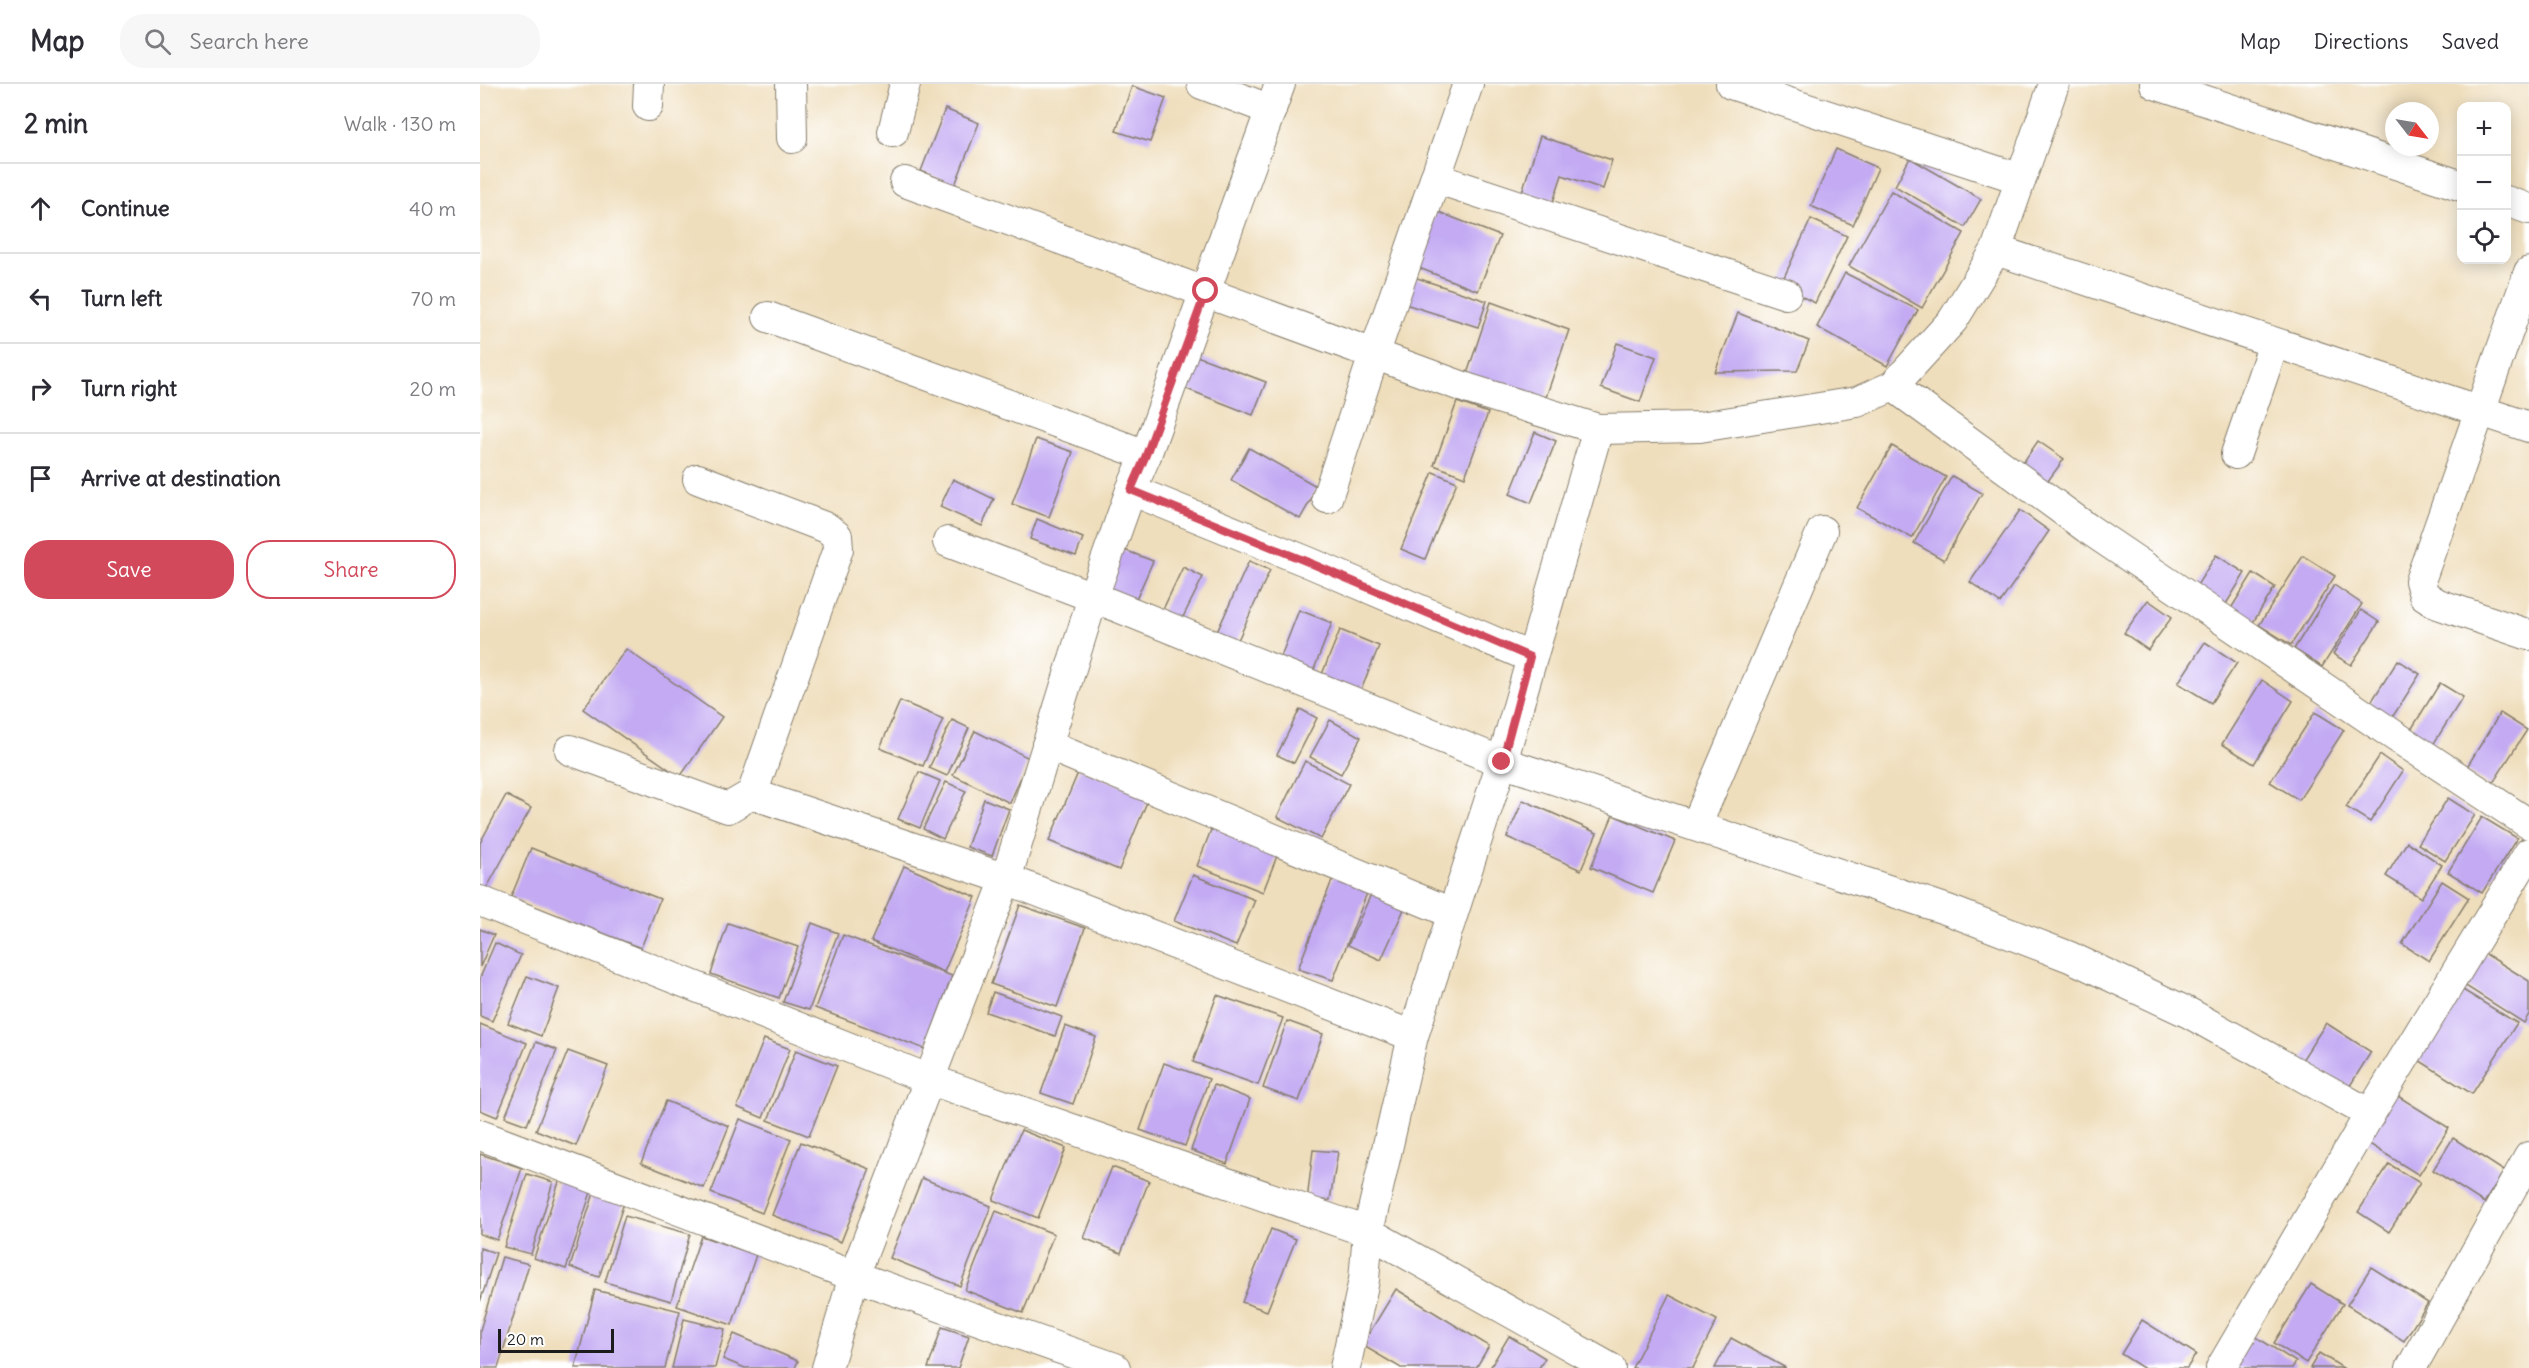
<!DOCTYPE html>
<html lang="en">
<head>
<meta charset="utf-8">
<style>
  :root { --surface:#fff; --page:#f7f7f7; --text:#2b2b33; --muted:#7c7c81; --line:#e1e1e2; --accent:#d1495b }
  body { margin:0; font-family:Delius,sans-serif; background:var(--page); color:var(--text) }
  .controls { position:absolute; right:18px; top:18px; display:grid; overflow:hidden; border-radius:12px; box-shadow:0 3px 15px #0003 }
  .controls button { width:54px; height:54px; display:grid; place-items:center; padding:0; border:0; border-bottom:2px solid var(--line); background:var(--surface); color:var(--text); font:30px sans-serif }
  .compass { position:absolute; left:1905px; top:18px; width:54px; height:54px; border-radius:50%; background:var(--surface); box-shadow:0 3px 15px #0003; rotate:121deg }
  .scale { position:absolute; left:18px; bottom:15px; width:116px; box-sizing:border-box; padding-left:6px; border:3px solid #1c1c1c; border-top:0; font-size:16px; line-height:21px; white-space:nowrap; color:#1c1c1c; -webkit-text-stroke:4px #fff; paint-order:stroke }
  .stop { position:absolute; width:18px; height:18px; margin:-14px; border:4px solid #d1495b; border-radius:50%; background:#fff }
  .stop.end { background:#d1495b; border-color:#fff; box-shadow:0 2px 6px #0008 }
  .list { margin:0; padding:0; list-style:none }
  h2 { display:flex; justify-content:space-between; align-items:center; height:78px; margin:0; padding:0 24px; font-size:26px }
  h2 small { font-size:20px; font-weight:400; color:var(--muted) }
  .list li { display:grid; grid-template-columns:39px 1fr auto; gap:18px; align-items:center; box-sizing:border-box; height:90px; padding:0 24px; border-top:2px solid var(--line) }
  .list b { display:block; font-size:22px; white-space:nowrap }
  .list em { font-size:20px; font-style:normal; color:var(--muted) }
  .actions { display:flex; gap:12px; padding:18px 24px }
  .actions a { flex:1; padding:14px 0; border:2px solid var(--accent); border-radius:24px; text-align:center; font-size:21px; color:var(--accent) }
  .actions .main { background:var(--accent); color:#fff }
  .icon { flex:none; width:33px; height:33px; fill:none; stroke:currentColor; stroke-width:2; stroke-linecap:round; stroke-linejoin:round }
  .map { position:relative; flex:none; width:2049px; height:1284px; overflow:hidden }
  header { display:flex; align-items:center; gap:36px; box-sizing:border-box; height:84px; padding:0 30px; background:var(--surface); border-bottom:2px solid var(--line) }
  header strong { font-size:28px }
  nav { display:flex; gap:33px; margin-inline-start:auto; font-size:21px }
  .search { width:420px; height:54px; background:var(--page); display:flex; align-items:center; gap:15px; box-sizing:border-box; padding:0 21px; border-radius:24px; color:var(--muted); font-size:22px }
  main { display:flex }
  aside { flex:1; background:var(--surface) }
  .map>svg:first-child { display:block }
  .building { fill:#c3aaf3 }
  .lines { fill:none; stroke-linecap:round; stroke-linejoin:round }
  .street-casing { stroke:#867d6c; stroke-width:32 }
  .street { stroke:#fff; stroke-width:30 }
  .route { stroke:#d1495b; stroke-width:8 }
</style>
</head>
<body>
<header>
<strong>Map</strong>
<div class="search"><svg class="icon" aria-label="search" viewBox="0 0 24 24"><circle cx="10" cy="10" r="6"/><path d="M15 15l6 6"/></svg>Search here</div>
<nav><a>Map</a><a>Directions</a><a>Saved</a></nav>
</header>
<main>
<aside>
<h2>2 min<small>Walk · 130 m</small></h2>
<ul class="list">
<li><svg class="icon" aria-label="ahead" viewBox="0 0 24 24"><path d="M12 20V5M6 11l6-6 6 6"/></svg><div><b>Continue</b></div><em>40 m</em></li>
<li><svg class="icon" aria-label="left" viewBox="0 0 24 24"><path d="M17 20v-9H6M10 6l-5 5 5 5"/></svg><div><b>Turn left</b></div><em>70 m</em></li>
<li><svg class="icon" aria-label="right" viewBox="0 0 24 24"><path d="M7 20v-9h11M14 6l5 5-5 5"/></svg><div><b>Turn right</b></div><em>20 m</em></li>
<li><svg class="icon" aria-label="arrive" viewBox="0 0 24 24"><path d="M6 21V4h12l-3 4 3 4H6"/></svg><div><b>Arrive at destination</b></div></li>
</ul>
<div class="actions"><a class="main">Save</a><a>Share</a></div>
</aside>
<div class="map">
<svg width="2049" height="1284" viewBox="0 0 2049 1284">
  <rect width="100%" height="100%" fill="#fff"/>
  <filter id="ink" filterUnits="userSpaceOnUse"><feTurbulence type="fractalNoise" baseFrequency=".0167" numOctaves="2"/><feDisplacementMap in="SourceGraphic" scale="12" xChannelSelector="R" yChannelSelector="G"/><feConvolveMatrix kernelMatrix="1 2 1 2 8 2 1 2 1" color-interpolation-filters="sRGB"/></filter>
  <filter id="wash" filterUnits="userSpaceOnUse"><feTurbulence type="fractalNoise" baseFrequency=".008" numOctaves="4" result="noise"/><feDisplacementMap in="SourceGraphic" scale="24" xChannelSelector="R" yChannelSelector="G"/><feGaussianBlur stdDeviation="1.35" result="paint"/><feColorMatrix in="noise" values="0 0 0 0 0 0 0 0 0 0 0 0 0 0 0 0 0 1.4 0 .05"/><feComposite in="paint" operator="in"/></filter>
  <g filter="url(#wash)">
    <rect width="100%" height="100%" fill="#efdebc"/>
    <g id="blocks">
      <g class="building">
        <polygon points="652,2 686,14 670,58 636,47"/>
        <polygon points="465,25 499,39 475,101 441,87"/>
        <polygon points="1060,52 1132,76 1123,105 1082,91 1070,127 1039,117"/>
        <polygon points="1356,65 1398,84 1373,141 1331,122"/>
        <polygon points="1430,74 1501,115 1485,143 1415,102"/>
        <polygon points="1411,107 1484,149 1442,224 1369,182"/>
        <polygon points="956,127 1020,152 998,207 934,182"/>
        <polygon points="1331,135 1367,152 1335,219 1300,202"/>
        <polygon points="1365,189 1438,226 1407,282 1337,243"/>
        <polygon points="934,193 1007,217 998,243 925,220"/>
        <polygon points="1011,218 1089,246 1065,316 987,290"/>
        <polygon points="1258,229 1329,257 1317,287 1235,288"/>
        <polygon points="1137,259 1176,273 1160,318 1121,304"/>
        <polygon points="706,268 786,298 773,331 694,300"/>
        <polygon points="977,318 1008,329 985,393 954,381"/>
        <polygon points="1055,348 1076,357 1051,419 1030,410"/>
        <polygon points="556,355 593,368 569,433 532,420"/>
        <polygon points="1558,357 1584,375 1565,401 1540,383"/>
        <polygon points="1412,362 1466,393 1432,454 1377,424"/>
        <polygon points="769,364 838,403 820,435 751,396"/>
        <polygon points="953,388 977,398 945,475 921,465"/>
        <polygon points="1472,392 1502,409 1464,476 1434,459"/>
        <polygon points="473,395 514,415 502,442 460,423"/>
        <polygon points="1540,426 1569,447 1520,519 1490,498"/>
        <polygon points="557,435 603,454 596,472 550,455"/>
        <polygon points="642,465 673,477 651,527 621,514"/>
        <polygon points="1736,471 1765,489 1743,525 1714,506"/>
        <polygon points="1823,472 1855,492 1811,561 1779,541"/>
        <polygon points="769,477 790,486 753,567 733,557"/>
        <polygon points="703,483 723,493 697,545 678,536"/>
        <polygon points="1773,489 1795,503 1772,540 1750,526"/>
        <polygon points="1854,501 1882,520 1842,583 1814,565"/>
        <polygon points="1668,516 1692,533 1668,566 1644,549"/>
        <polygon points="819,526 852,539 829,598 796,585"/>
        <polygon points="1881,526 1899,538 1871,581 1853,570"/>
        <polygon points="860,546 899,562 877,616 838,600"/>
        <polygon points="1725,558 1757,579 1731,619 1698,599"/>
        <polygon points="146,565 242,633 200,693 103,625"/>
        <polygon points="1918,576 1940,590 1908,640 1886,626"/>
        <polygon points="1782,596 1813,617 1774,680 1742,660"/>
        <polygon points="1960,599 1983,613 1951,664 1929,649"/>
        <polygon points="420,617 463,635 443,682 400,664"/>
        <polygon points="820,625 837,634 814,679 797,671"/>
        <polygon points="1835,628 1864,646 1819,716 1790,698"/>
        <polygon points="2020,629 2047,646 2011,702 1985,686"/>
        <polygon points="472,636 489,644 467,692 449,684"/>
        <polygon points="850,636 881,653 861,690 830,673"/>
        <polygon points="495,647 549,674 530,719 473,691"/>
        <polygon points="1900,671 1923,687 1890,738 1866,723"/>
        <polygon points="825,677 869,700 841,755 797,733"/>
        <polygon points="600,684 669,713 639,786 569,757"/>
        <polygon points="439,688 460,697 440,744 418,735"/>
        <polygon points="466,698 486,707 463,755 443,745"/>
        <polygon points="26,711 51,724 5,807 0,804 0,759"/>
        <polygon points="1968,714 1995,731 1965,777 1938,760"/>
        <polygon points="504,715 529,725 512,772 487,763"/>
        <polygon points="1043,716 1117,749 1101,786 1027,753"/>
        <polygon points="1133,731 1195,757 1173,809 1111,783"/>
        <polygon points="736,733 802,759 783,808 717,782"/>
        <polygon points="2002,733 2037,754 2002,809 1968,788"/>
        <polygon points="1927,758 1962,781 1941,814 1906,792"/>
        <polygon points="51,764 180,815 161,864 31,813"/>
        <polygon points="424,782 496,813 464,888 391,857"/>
        <polygon points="713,791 775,816 756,862 694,837"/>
        <polygon points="854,791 889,804 853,896 818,885"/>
        <polygon points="1962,797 1989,814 1949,877 1922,860"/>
        <polygon points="892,808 925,823 901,876 868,861"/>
        <polygon points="540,821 605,844 577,923 511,900"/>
        <polygon points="248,839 318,863 299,914 231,890"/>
        <polygon points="332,839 358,849 329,926 303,918"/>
        <polygon points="0,845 14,851 0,883"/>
        <polygon points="363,851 472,892 445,965 335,924"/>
        <polygon points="15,859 41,871 12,937 0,932 0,894"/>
        <polygon points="2001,867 2049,897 2049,930 2044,939 1981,899"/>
        <polygon points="47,892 79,904 61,952 28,939"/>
        <polygon points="1978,903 2037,939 1992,1010 1934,973"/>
        <polygon points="513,908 582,933 575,952 506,928"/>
        <polygon points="737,911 803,934 778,1001 713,978"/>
        <polygon points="807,937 843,950 819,1017 783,1004"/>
        <polygon points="1846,939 1891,968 1868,1005 1822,976"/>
        <polygon points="0,940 47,959 17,1033 0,1026"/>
        <polygon points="585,942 616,953 593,1020 561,1009"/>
        <polygon points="284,955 310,965 283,1034 257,1023"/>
        <polygon points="56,958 77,966 47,1041 25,1033"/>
        <polygon points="316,966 357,982 329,1052 288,1036"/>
        <polygon points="88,967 128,982 96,1062 56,1046"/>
        <polygon points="684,979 729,995 705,1062 660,1046"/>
        <polygon points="734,1001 770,1015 747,1080 711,1066"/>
        <polygon points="1913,1009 1969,1044 1939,1091 1883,1056"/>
        <polygon points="186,1017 249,1042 224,1104 161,1079"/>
        <polygon points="260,1035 311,1055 282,1129 231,1109"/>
        <polygon points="541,1046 586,1064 558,1134 513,1116"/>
        <polygon points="1973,1054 2024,1087 2004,1119 1953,1086"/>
        <polygon points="321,1058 390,1085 361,1158 292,1131"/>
        <polygon points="833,1066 858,1068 850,1116 827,1117"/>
        <polygon points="0,1070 42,1084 17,1156 0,1150"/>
        <polygon points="1909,1080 1940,1099 1909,1148 1878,1128"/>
        <polygon points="632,1083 669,1097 641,1169 604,1154"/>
        <polygon points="47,1090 73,1098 51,1170 24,1163"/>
        <polygon points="442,1094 511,1122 480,1202 410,1174"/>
        <polygon points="80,1095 112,1105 86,1185 54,1174"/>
        <polygon points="114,1109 144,1119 119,1193 90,1183"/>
        <polygon points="516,1127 574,1150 543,1229 485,1206"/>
        <polygon points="145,1132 210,1150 191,1217 125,1198"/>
        <polygon points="791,1145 816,1155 787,1227 762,1218"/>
        <polygon points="221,1152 276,1171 252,1241 197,1222"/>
        <polygon points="0,1164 16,1169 0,1218"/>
        <polygon points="22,1173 49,1180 18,1284 0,1284 0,1246"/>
        <polygon points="1891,1183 1948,1219 1924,1257 1867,1221"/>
        <polygon points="1831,1200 1863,1220 1826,1279 1794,1259"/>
        <polygon points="916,1205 1009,1262 996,1284 921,1284 882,1261"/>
        <polygon points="115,1206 200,1227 185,1284 95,1284"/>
        <polygon points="1189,1211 1237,1236 1213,1284 1152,1284"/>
        <polygon points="204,1235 245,1245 235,1284 192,1284"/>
        <polygon points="1662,1236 1716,1270 1707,1284 1663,1284 1641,1270"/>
        <polygon points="462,1243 489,1252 478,1284 448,1284"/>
        <polygon points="254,1250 318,1277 315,1284 265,1284 243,1275"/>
        <polygon points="1773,1251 1816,1278 1812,1284 1752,1284"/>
        <polygon points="1029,1252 1065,1274 1059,1284 1010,1284"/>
        <polygon points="1251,1254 1306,1284 1235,1284"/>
        <polygon points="1839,1269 1863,1284 1830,1284"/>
      </g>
    </g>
  </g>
  <g filter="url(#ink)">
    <use href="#blocks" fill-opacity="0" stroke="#867d6c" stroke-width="1.5"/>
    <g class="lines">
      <defs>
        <g id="street">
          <polyline points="311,0 312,54"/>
          <polyline points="722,0 791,26"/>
          <polyline points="1251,0 1541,95"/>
          <polyline points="1675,0 1982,102"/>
          <polyline points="168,22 169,0"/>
          <polyline points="413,48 425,0"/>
          <polyline points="955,94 1306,210"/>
          <polyline points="425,98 989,305 1118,345 1220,343 1377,318 1413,302 1473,236 1516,166 1574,0"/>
          <polyline points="2026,117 2049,125"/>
          <polyline points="1516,166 2049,343"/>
          <polyline points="2049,188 1940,497 1944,511 1958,520 2049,551"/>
          <polyline points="288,233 666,371"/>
          <polyline points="1413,302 1607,444 1915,652 2049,740"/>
          <polyline points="1756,370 1794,259"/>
          <polyline points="651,406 828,478 1050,573"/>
          <polyline points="847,414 894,271 988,0"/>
          <polyline points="468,458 613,513 1022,678 1468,826 1590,873 1709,929 1890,1030"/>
          <polyline points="567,661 972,829"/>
          <polyline points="90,666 248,724 272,710 358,465 357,452 347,444 218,395"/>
          <polyline points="272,710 526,795 933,952"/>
          <polyline points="1216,742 1342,447"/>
          <polyline points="0,817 448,995 888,1148 1130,1284"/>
          <polyline points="0,1051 374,1192 635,1284"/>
          <polyline points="347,1284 374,1192 526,795 613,513 651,406 666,371 800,0"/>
          <polyline points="865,1284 884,1196 888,1148 933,952 1022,678 1118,345"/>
          <polyline points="1741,1284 1890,1030 2049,769"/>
          <polyline points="1931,1284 2049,1073"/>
        </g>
      </defs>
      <use href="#street" class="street-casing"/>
      <use href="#street" class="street"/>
    </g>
  </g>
  <g class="lines" filter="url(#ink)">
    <polyline class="route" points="726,207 666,371 651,406 828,478 1050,573 1022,678"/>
  </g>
</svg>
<div class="controls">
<button>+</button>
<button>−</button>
<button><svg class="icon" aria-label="locate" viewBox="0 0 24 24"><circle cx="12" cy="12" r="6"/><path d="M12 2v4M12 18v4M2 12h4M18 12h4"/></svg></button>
</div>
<svg class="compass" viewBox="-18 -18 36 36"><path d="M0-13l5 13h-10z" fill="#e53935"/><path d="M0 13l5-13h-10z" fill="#7c7c81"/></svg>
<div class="scale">20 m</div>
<div class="stop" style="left:726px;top:207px"></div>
<div class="stop end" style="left:1022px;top:678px"></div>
</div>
</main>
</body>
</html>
